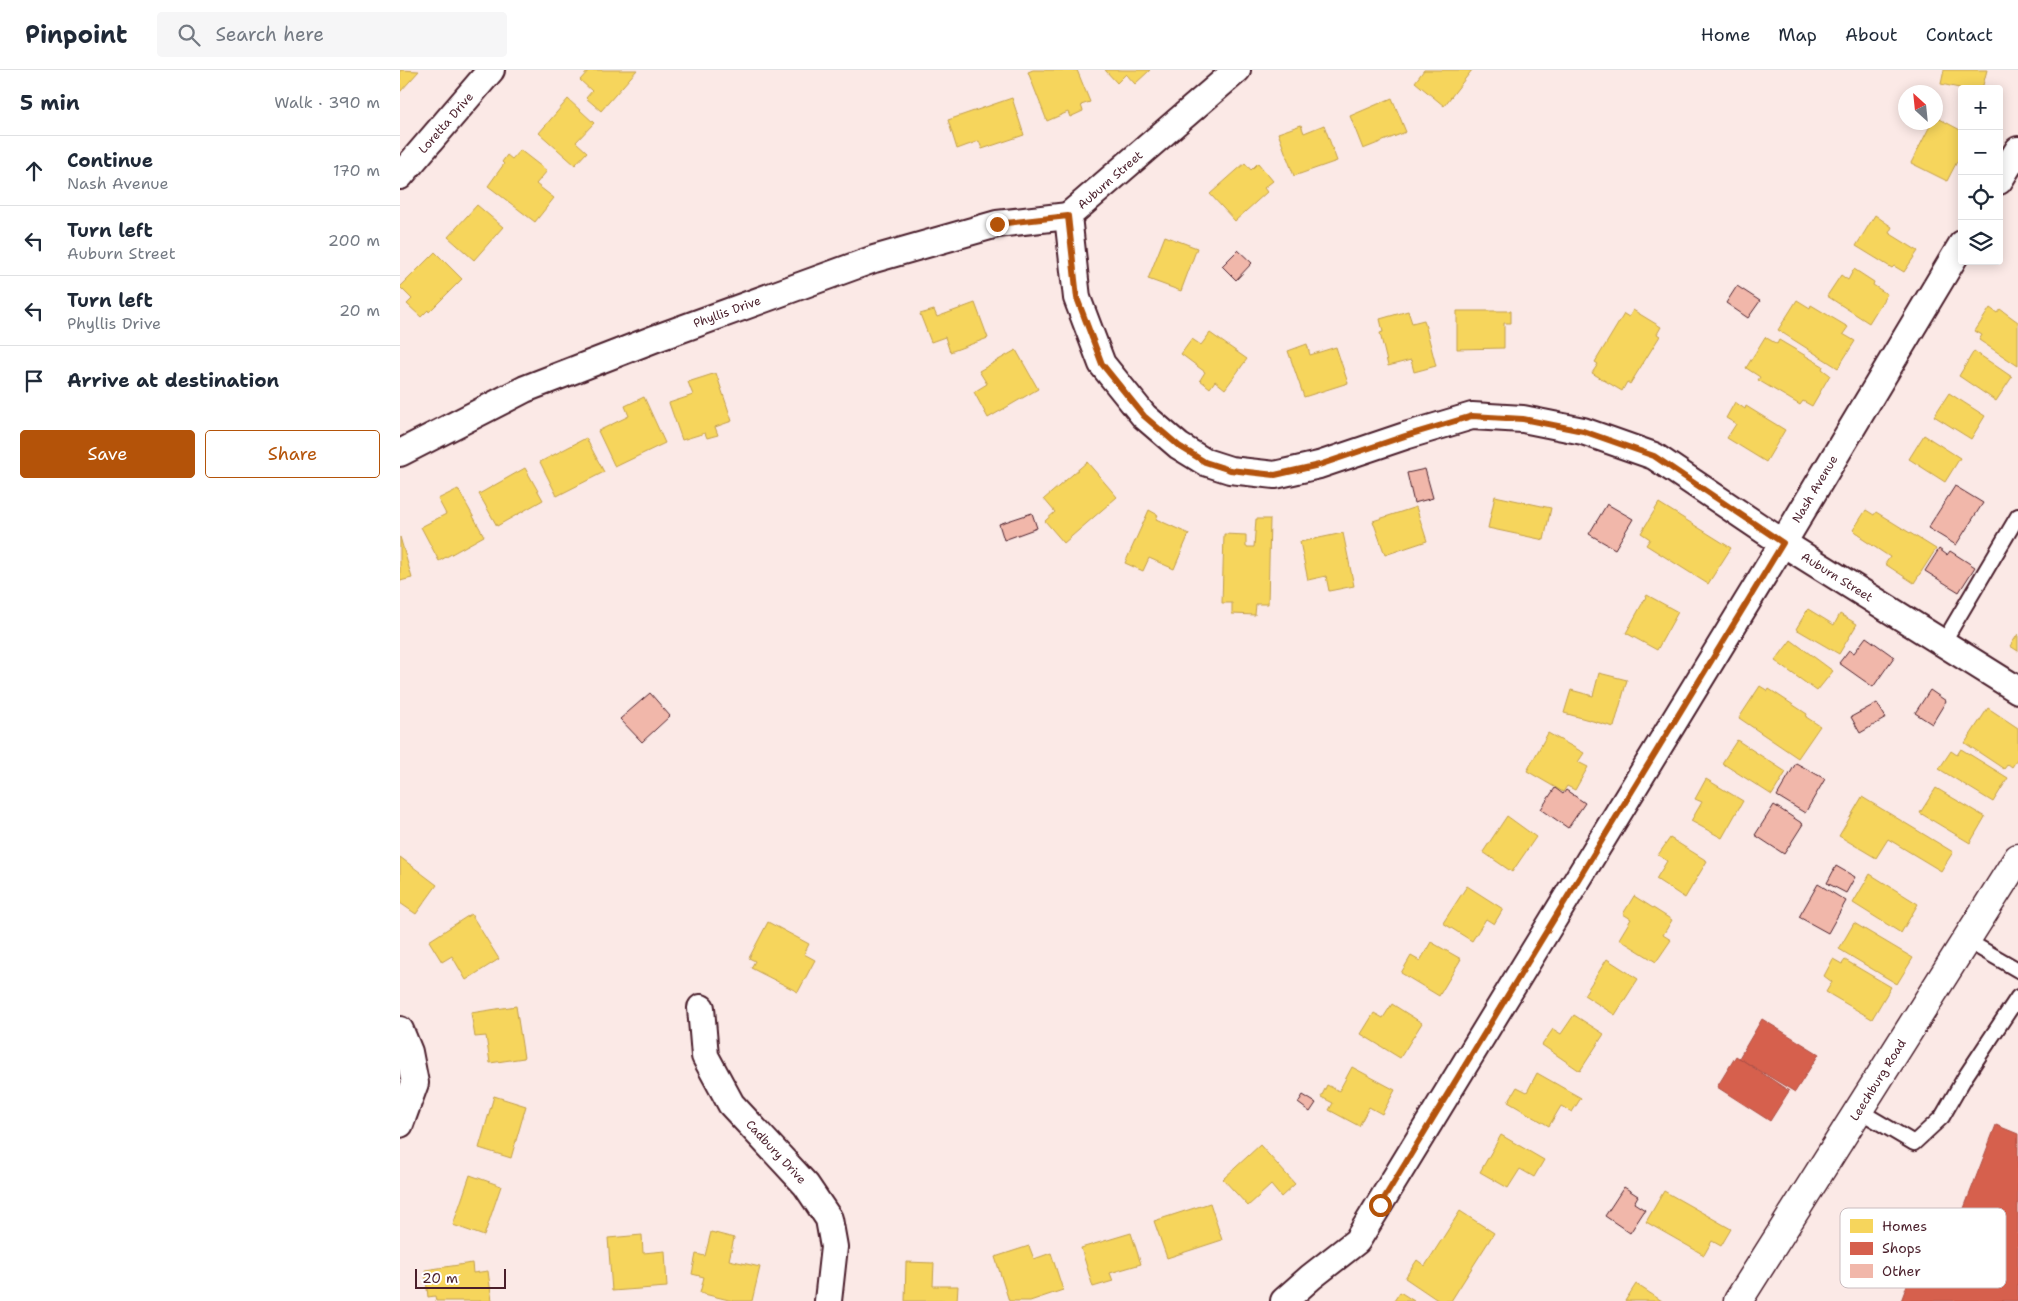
<!DOCTYPE html>
<html lang="en">
<head>
<meta charset="utf-8">
<style>
  :root { --surface:#fff; --page:#f6f6f7; --text:#1f2937; --muted:#747a83; --line:#e0e1e3; --accent:#b45309 }
  body { margin:0; font-family:"Shantell Sans",sans-serif; background:var(--page); color:var(--text) }
  .controls { position:absolute; right:15px; top:15px; display:grid; overflow:hidden; border-radius:5px; box-shadow:0 2px 12px #0003 }
  .controls button { width:45px; height:45px; display:grid; place-items:center; padding:0; border:0; border-bottom:1px solid var(--line); background:var(--surface); color:var(--text); font:25px sans-serif }
  .compass { position:absolute; left:1498px; top:15px; width:45px; height:45px; border-radius:50%; background:var(--surface); box-shadow:0 2px 12px #0003; rotate:333deg }
  .scale { position:absolute; left:15px; bottom:12px; width:91px; box-sizing:border-box; padding-left:5px; border:2px solid #4a1f2b; border-top:0; font-size:14px; line-height:18px; white-space:nowrap; color:#4a1f2b; -webkit-text-stroke:4px #fff; paint-order:stroke }
  .stop { position:absolute; width:15px; height:15px; margin:-11px; border:4px solid #b45309; border-radius:50%; background:#fff }
  .stop.end { background:#b45309; border-color:#fff; box-shadow:0 1px 5px #0008 }
  .list { margin:0; padding:0; list-style:none }
  h2 { display:flex; justify-content:space-between; align-items:center; height:65px; margin:0; padding:0 20px; font-size:21px }
  h2 small { font-size:16px; font-weight:400; color:var(--muted) }
  .list li { display:grid; grid-template-columns:32px 1fr auto; gap:15px; align-items:center; box-sizing:border-box; height:70px; padding:0 20px; border-top:1px solid var(--line) }
  .list b { display:block; font-size:19px; white-space:nowrap }
  .list p { margin:0; font-size:16px; white-space:nowrap; color:var(--muted) }
  .list em { font-size:16px; font-style:normal; color:var(--muted) }
  .actions { display:flex; gap:10px; padding:15px 20px }
  .actions a { flex:1; padding:11px 0; border:1px solid var(--accent); border-radius:5px; text-align:center; font-size:18px; color:var(--accent) }
  .actions .main { background:var(--accent); color:#fff }
  .icon { flex:none; width:28px; height:28px; fill:none; stroke:currentColor; stroke-width:2; stroke-linecap:round; stroke-linejoin:round }
  .map { position:relative; flex:none; width:1618px; height:1231px; overflow:hidden }
  header { display:flex; align-items:center; gap:30px; box-sizing:border-box; height:70px; padding:0 25px; background:var(--surface); border-bottom:1px solid var(--line) }
  header strong { font-size:24px }
  nav { display:flex; gap:28px; margin-inline-start:auto; font-size:18px }
  .search { width:350px; height:45px; background:var(--page); display:flex; align-items:center; gap:12px; box-sizing:border-box; padding:0 18px; border-radius:5px; color:var(--muted); font-size:19px }
  main { display:flex }
  aside { flex:1; background:var(--surface) }
  .map>svg:first-child { display:block }
  .homes { fill:#f6d55c; stroke:#c29e4d }
  .shops { fill:#d6604d; stroke:#ac4c43 }
  .building { fill:#f1b7aa; stroke:#4a1f2b }
  .lines { fill:none; stroke-linecap:round; stroke-linejoin:round }
  .lane-casing { stroke:#4a1f2b; stroke-width:18 }
  .street-casing { stroke:#4a1f2b; stroke-width:30 }
  .secondary-casing { stroke:#4a1f2b; stroke-width:31 }
  .lane { stroke:#fff; stroke-width:14 }
  .street { stroke:#fff; stroke-width:26 }
  .secondary { stroke:#fff; stroke-width:28 }
  .route { stroke:#b45309; stroke-width:6 }
  .labels { text-anchor:middle; stroke-width:5; stroke-linejoin:round; paint-order:stroke }
  .street-label { font-size:12px; fill:#4a1f2b; stroke:#fff }
  .key { fill:#fff; stroke:#c9bcbf; stroke-width:1 }
  .key-label { font-size:14px; fill:#4a1f2b }
</style>
</head>
<body>
<header>
<strong>Pinpoint</strong>
<div class="search"><svg class="icon" aria-label="search" viewBox="0 0 24 24"><circle cx="10" cy="10" r="6"/><path d="M15 15l6 6"/></svg>Search here</div>
<nav><a>Home</a><a>Map</a><a>About</a><a>Contact</a></nav>
</header>
<main>
<aside>
<h2>5 min<small>Walk · 390 m</small></h2>
<ul class="list">
<li><svg class="icon" aria-label="ahead" viewBox="0 0 24 24"><path d="M12 20V5M6 11l6-6 6 6"/></svg><div><b>Continue</b><p>Nash Avenue</p></div><em>170 m</em></li>
<li><svg class="icon" aria-label="left" viewBox="0 0 24 24"><path d="M17 20v-9H6M10 6l-5 5 5 5"/></svg><div><b>Turn left</b><p>Auburn Street</p></div><em>200 m</em></li>
<li><svg class="icon" aria-label="left" viewBox="0 0 24 24"><path d="M17 20v-9H6M10 6l-5 5 5 5"/></svg><div><b>Turn left</b><p>Phyllis Drive</p></div><em>20 m</em></li>
<li><svg class="icon" aria-label="arrive" viewBox="0 0 24 24"><path d="M6 21V4h12l-3 4 3 4H6"/></svg><div><b>Arrive at destination</b></div></li>
</ul>
<div class="actions"><a class="main">Save</a><a>Share</a></div>
</aside>
<div class="map">
<svg width="1618" height="1231" viewBox="0 0 1618 1231">
  <rect width="100%" height="100%" fill="#fbe9e6"/>
  <filter id="ink" filterUnits="userSpaceOnUse"><feTurbulence type="fractalNoise" baseFrequency=".02" numOctaves="2"/><feDisplacementMap in="SourceGraphic" scale="10" xChannelSelector="R" yChannelSelector="G"/><feConvolveMatrix kernelMatrix="1 2 1 2 8 2 1 2 1" color-interpolation-filters="sRGB"/></filter>
  <g filter="url(#ink)">
    <g class="homes">
      <polygon points="0,0 19,1 0,22"/>
      <polygon points="189,0 237,0 201,41 186,28 192,21 180,10"/>
      <polygon points="633,0 677,0 690,32 681,35 683,41 670,47 668,42 647,51 628,2"/>
      <polygon points="705,0 750,0 735,14 726,4 717,13"/>
      <polygon points="1024,0 1072,0 1044,36 1015,12"/>
      <polygon points="1544,0 1587,0 1582,19 1564,19 1541,14"/>
      <polygon points="612,28 624,65 582,79 579,71 557,79 548,50"/>
      <polygon points="992,28 1006,62 963,79 950,46"/>
      <polygon points="168,29 194,53 176,72 187,82 175,95 139,63"/>
      <polygon points="1536,47 1562,61 1562,82 1547,111 1511,93 1532,52 1536,52"/>
      <polygon points="901,55 904,63 924,55 937,91 894,106 878,63"/>
      <polygon points="120,80 147,101 136,114 154,128 135,152 88,116 104,94 102,92 107,85 112,89"/>
      <polygon points="845,93 851,100 858,93 873,111 864,118 867,122 835,151 810,124"/>
      <polygon points="77,135 103,157 74,190 48,167"/>
      <polygon points="1475,145 1492,157 1489,163 1518,181 1504,202 1494,196 1492,198 1456,176"/>
      <polygon points="765,166 797,178 781,221 748,209"/>
      <polygon points="35,182 62,209 29,242 28,240 21,247 7,234 12,229 0,217"/>
      <polygon points="1454,199 1474,212 1473,215 1487,224 1469,253 1427,226 1441,205 1448,210"/>
      <polygon points="1397,230 1410,238 1411,235 1448,257 1443,264 1455,271 1438,298 1378,260"/>
      <polygon points="575,233 588,268 550,282 545,267 531,272 520,244 534,240 537,247"/>
      <polygon points="1590,238 1597,243 1600,239 1618,252 1618,296 1579,270 1582,265 1575,261"/>
      <polygon points="1233,240 1261,257 1257,264 1260,266 1230,314 1227,312 1222,321 1192,303 1198,294 1195,292 1224,244 1229,247"/>
      <polygon points="1008,241 1012,253 1024,250 1036,296 1014,302 1011,290 988,296 980,263 983,262 980,249"/>
      <polygon points="1057,241 1111,241 1111,253 1104,253 1104,278 1057,279"/>
      <polygon points="810,263 847,289 825,319 815,311 810,318 800,310 805,302 781,284 792,269 801,275"/>
      <polygon points="1365,267 1377,274 1379,270 1423,296 1422,299 1430,305 1412,336 1403,331 1400,335 1358,310 1360,307 1346,298"/>
      <polygon points="907,274 910,285 936,277 948,313 904,327 888,281"/>
      <polygon points="616,280 638,319 588,348 574,322 587,314 579,301"/>
      <polygon points="1574,281 1612,307 1596,331 1559,306"/>
      <polygon points="316,303 332,351 315,357 318,365 307,368 305,363 282,370 269,333 293,325 288,312"/>
      <polygon points="1549,323 1585,346 1571,369 1534,346"/>
      <polygon points="244,327 265,373 215,397 198,361 229,346 225,336"/>
      <polygon points="1335,332 1345,339 1346,336 1385,360 1366,392 1327,368 1336,354 1326,348"/>
      <polygon points="1524,365 1560,388 1545,412 1509,389"/>
      <polygon points="186,368 204,402 157,426 140,392"/>
      <polygon points="687,392 717,427 664,473 645,451 655,442 644,429"/>
      <polygon points="125,398 143,430 97,456 79,424"/>
      <polygon points="58,419 84,466 39,491 21,457 46,444 38,429"/>
      <polygon points="1095,426 1151,438 1144,470 1088,458"/>
      <polygon points="1259,433 1331,478 1308,514 1246,475 1250,469 1241,463"/>
      <polygon points="1016,437 1027,471 985,485 973,451"/>
      <polygon points="749,440 758,445 756,449 789,464 774,499 749,488 743,501 725,493"/>
      <polygon points="1466,440 1474,445 1476,442 1536,479 1514,513 1485,494 1490,487 1461,468 1462,466 1453,460"/>
      <polygon points="856,449 870,449 868,534 856,534 855,545 832,544 832,533 822,533 824,464 846,465 846,477 854,477"/>
      <polygon points="943,463 954,516 929,521 926,506 908,510 900,472"/>
      <polygon points="0,467 12,508 0,511"/>
      <polygon points="1247,525 1278,542 1257,580 1226,563"/>
      <polygon points="1408,539 1434,555 1440,544 1457,554 1439,584 1396,559"/>
      <polygon points="1618,564 1618,581 1610,576"/>
      <polygon points="1391,570 1433,601 1417,621 1375,591"/>
      <polygon points="1199,603 1227,610 1214,657 1164,643 1171,620 1193,626"/>
      <polygon points="1360,616 1368,621 1369,619 1407,644 1406,647 1420,656 1398,688 1339,648"/>
      <polygon points="1588,638 1618,658 1618,688 1612,697 1608,694 1604,699 1565,673"/>
      <polygon points="1148,663 1184,683 1178,692 1188,697 1175,720 1167,716 1163,722 1127,701"/>
      <polygon points="1337,670 1386,702 1372,725 1322,693"/>
      <polygon points="1561,679 1608,708 1593,732 1539,699 1551,681 1557,685"/>
      <polygon points="1306,709 1343,731 1322,768 1291,751 1302,732 1295,729"/>
      <polygon points="1536,718 1585,747 1570,773 1520,743"/>
      <polygon points="1462,727 1553,782 1541,801 1488,769 1476,788 1439,766"/>
      <polygon points="1107,746 1136,767 1112,802 1083,782"/>
      <polygon points="1270,768 1307,791 1285,828 1256,809 1267,791 1258,785"/>
      <polygon points="0,787 37,815 16,844 0,833"/>
      <polygon points="1470,804 1518,834 1501,863 1453,833"/>
      <polygon points="1067,816 1103,839 1094,854 1086,849 1072,871 1043,853"/>
      <polygon points="1234,826 1272,850 1263,865 1271,870 1256,892 1219,869 1231,849 1223,844"/>
      <polygon points="71,844 99,889 66,910 52,886 42,892 29,871"/>
      <polygon points="368,852 409,874 404,884 415,890 398,922 351,898 355,891 349,888"/>
      <polygon points="1454,853 1513,888 1497,914 1439,879"/>
      <polygon points="1031,872 1061,889 1039,926 1001,903 1011,886 1020,891"/>
      <polygon points="1207,889 1238,909 1215,945 1184,925"/>
      <polygon points="1433,889 1442,894 1445,890 1491,917 1472,949 1426,922 1432,912 1424,906"/>
      <polygon points="992,934 1022,953 1000,988 961,964 974,943 983,948"/>
      <polygon points="116,936 124,988 90,993 86,966 75,967 71,943"/>
      <polygon points="1174,945 1204,964 1180,1001 1142,975 1153,959 1161,964"/>
      <polygon points="952,997 995,1020 982,1044 969,1037 959,1056 929,1040 933,1033 921,1027 927,1015 939,1021"/>
      <polygon points="1137,1003 1181,1028 1172,1042 1161,1036 1149,1056 1108,1032 1117,1017 1127,1022"/>
      <polygon points="94,1026 126,1036 111,1088 79,1078"/>
      <polygon points="1101,1065 1144,1090 1134,1107 1120,1099 1108,1118 1080,1102"/>
      <polygon points="860,1075 895,1114 881,1127 871,1115 848,1136 823,1109"/>
      <polygon points="70,1105 101,1116 84,1166 53,1155"/>
      <polygon points="1264,1121 1331,1159 1321,1176 1312,1171 1304,1185 1246,1152"/>
      <polygon points="810,1133 822,1170 767,1188 754,1151"/>
      <polygon points="1060,1141 1094,1163 1051,1231 1039,1231 1005,1208 1017,1190 1025,1196"/>
      <polygon points="311,1162 334,1168 329,1190 360,1197 352,1231 333,1231 300,1223 304,1207 292,1204 296,1184 305,1186"/>
      <polygon points="731,1163 741,1194 710,1203 713,1211 693,1217 681,1178"/>
      <polygon points="242,1165 243,1183 265,1181 267,1217 212,1221 208,1168"/>
      <polygon points="629,1176 634,1189 651,1183 663,1220 630,1231 609,1231 595,1187"/>
      <polygon points="506,1192 534,1193 533,1216 558,1216 557,1231 505,1231"/>
      <polygon points="72,1193 73,1203 88,1201 92,1231 36,1231 35,1226 28,1227 25,1200"/>
      <polygon points="1236,1214 1262,1231 1225,1231"/>
      <polygon points="1000,1222 1014,1231 994,1231"/>
    </g>
    <g class="shops">
      <polygon points="1362,949 1419,984 1395,1022 1339,988"/>
      <polygon points="1336,986 1389,1021 1370,1051 1317,1017"/>
      <polygon points="1596,1055 1618,1064 1618,1231 1501,1231 1533,1145 1558,1154"/>
    </g>
    <g class="building">
      <polygon points="838,180 852,193 836,210 822,196"/>
      <polygon points="1337,216 1360,231 1348,248 1326,233"/>
      <polygon points="1025,399 1033,428 1014,433 1007,403"/>
      <polygon points="1555,416 1583,433 1556,475 1528,458"/>
      <polygon points="1207,434 1233,449 1215,479 1189,464"/>
      <polygon points="632,443 637,458 604,470 599,454"/>
      <polygon points="1539,479 1547,485 1550,481 1575,497 1559,522 1525,501"/>
      <polygon points="1466,567 1494,587 1473,617 1439,593 1449,580 1454,583"/>
      <polygon points="1530,620 1546,631 1532,654 1515,643"/>
      <polygon points="250,623 270,646 242,672 220,649"/>
      <polygon points="1477,633 1486,648 1460,663 1451,647"/>
      <polygon points="1396,693 1425,709 1405,743 1377,726"/>
      <polygon points="1155,718 1163,724 1166,720 1185,733 1168,758 1141,739"/>
      <polygon points="1374,735 1403,754 1384,784 1355,765"/>
      <polygon points="1436,796 1455,807 1446,823 1427,813"/>
      <polygon points="1418,814 1446,831 1428,863 1399,847"/>
      <polygon points="903,1025 916,1033 910,1042 898,1033"/>
      <polygon points="1224,1117 1238,1126 1234,1133 1245,1140 1230,1163 1205,1146"/>
    </g>
    <g class="lines">
      <defs>
        <g id="lane">
          <polyline points="1543,573 1618,446"/>
          <polyline points="1566,870 1618,900"/>
          <polyline points="1458,1040 1514,1073 1542,1047 1565,1007 1618,927"/>
        </g>
        <g id="street">
          <polyline points="0,106 91,0"/>
          <polyline points="1599,111 1618,80"/>
          <polyline points="668,146 677,228 702,294 744,346 779,376 805,392 830,400 875,405 919,395 1005,366 1072,346 1123,349 1183,361 1254,386 1383,473 1618,620"/>
          <polyline points="668,146 837,0"/>
          <polyline points="0,383 125,319 254,269 474,189 597,154 668,146"/>
          <polyline points="301,938 305,986 331,1034 406,1115 429,1149 434,1177 428,1231"/>
          <polyline points="0,960 9,982 15,1013 0,1054"/>
          <polyline points="884,1231 911,1207 957,1171 1383,473 1562,174"/>
        </g>
        <polyline id="secondary" points="1338,1231 1618,788"/>
      </defs>
      <use href="#lane" class="lane-casing"/>
      <use href="#street" class="street-casing"/>
      <use href="#secondary" class="secondary-casing"/>
      <use href="#lane" class="lane"/>
      <use href="#street" class="street"/>
      <use href="#secondary" class="secondary"/>
    </g>
  </g>
  <g class="lines" filter="url(#ink)">
    <polyline class="route" points="597,154 668,146 677,228 702,294 744,346 779,376 805,392 830,400 875,405 919,395 1005,366 1072,346 1123,349 1183,361 1254,386 1383,473 980,1135"/>
  </g>
  <g class="labels">
    <g class="street-label">
      <text transform="translate(46 53) rotate(-49)" y="4">Loretta Drive</text>
      <text transform="translate(710 110) rotate(-41)" y="4">Auburn Street</text>
      <text transform="translate(327 242) rotate(-20)" y="4">Phyllis Drive</text>
      <text transform="translate(1415 419) rotate(-59)" y="4">Nash Avenue</text>
      <text transform="translate(1437 507) rotate(32)" y="4">Auburn Street</text>
      <text transform="translate(1478 1010) rotate(-58)" y="4">Leechburg Road</text>
      <text transform="translate(376 1082) rotate(47)" y="4">Cadbury Drive</text>
    </g>
  </g>
  <rect x="1440" y="1138" width="166" height="80" rx="8" class="key"/>
  <rect x="1450" y="1149" width="23" height="14" fill="#f6d55c"/>
  <rect x="1450" y="1172" width="23" height="13" fill="#d6604d"/>
  <rect x="1450" y="1194" width="23" height="14" fill="#f1b7aa"/>
  <g class="key-label">
    <text x="1482" y="1161">Homes</text>
    <text x="1482" y="1183">Shops</text>
    <text x="1482" y="1206">Other</text>
  </g>
</svg>
<div class="controls">
<button>+</button>
<button>−</button>
<button><svg class="icon" aria-label="locate" viewBox="0 0 24 24"><circle cx="12" cy="12" r="6"/><path d="M12 2v4M12 18v4M2 12h4M18 12h4"/></svg></button>
<button><svg class="icon" aria-label="layers" viewBox="0 0 24 24"><path d="M12 4l9 5-9 5-9-5zM3 14l9 5 9-5"/></svg></button>
</div>
<svg class="compass" viewBox="-18 -18 36 36"><path d="M0-13l5 13h-10z" fill="#e53935"/><path d="M0 13l5-13h-10z" fill="#747a83"/></svg>
<div class="scale">20 m</div>
<div class="stop" style="left:980px;top:1135px"></div>
<div class="stop end" style="left:597px;top:154px"></div>
</div>
</main>
</body>
</html>
